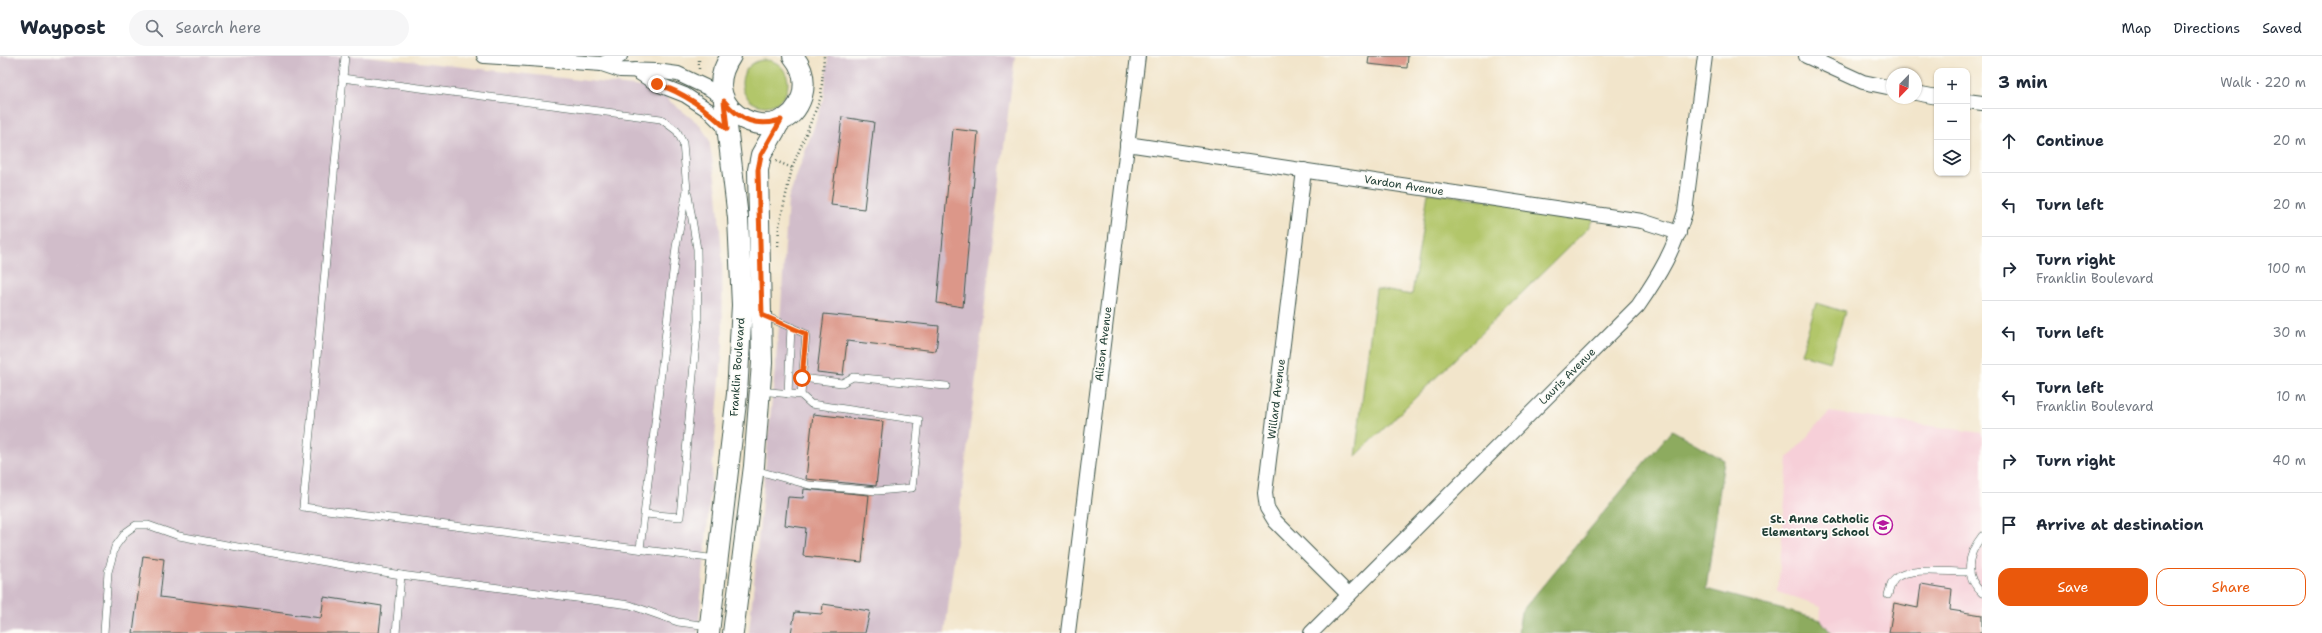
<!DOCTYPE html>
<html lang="en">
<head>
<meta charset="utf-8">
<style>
  :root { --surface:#fff; --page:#f6f6f7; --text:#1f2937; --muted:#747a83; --line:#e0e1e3; --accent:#ea580c }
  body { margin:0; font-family:"Shantell Sans",sans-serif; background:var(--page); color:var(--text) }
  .controls { position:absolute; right:12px; top:12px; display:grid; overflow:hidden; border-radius:8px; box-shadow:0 1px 3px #0004 }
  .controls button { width:36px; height:36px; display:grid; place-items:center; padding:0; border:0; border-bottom:1px solid var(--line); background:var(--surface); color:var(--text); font:20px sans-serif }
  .compass { position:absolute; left:1886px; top:12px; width:36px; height:36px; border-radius:50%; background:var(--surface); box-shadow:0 1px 3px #0004; rotate:203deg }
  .stop { position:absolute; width:12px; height:12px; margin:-9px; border:3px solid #ea580c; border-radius:50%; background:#fff }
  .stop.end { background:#ea580c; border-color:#fff; box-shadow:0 1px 4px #0008 }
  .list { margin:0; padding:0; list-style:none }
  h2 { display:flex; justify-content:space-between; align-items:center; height:52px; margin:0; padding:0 16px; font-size:17px }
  h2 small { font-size:13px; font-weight:400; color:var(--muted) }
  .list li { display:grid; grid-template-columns:26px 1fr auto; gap:12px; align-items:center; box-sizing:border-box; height:64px; padding:0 16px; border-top:1px solid var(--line) }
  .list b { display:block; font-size:15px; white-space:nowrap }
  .list p { margin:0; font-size:13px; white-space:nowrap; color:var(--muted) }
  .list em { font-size:13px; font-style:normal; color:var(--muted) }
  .actions { display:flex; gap:8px; padding:12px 16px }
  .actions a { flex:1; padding:9px 0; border:1px solid var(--accent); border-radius:12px; text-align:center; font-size:14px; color:var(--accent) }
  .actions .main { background:var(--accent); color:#fff }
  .icon { flex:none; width:22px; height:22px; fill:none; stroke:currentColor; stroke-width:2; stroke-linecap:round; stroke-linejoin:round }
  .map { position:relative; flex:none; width:1982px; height:577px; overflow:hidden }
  header { display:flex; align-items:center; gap:24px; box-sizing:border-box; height:56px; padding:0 20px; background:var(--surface); border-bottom:1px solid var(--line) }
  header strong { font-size:19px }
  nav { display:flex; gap:22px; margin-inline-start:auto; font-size:14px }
  .search { width:280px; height:36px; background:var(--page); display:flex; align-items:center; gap:10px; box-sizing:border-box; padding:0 14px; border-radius:22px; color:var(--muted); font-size:15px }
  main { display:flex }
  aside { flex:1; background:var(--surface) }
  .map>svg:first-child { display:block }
  .built { fill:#f6cfd8 }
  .industrial { fill:#d1bdca }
  .green { fill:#b2c66a; stroke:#68824f }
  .forest { fill:#8dab5e; stroke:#567449 }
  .building { fill:#dc9789 }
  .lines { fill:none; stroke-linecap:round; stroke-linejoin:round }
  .lane-casing { stroke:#3f564b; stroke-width:8 }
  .street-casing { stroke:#3f564b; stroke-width:16 }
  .secondary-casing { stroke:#3f564b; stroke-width:22 }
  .path { stroke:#3f564b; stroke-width:2.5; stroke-dasharray:1 3; stroke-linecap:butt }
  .lane { stroke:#fff; stroke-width:7 }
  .street { stroke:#fff; stroke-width:14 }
  .secondary { stroke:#fff; stroke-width:20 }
  .route { stroke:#ea580c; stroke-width:5 }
  .labels { text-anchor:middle; stroke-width:3.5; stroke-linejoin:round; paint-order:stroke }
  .street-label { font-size:11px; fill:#1f3d34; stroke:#fdfcf7 }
  .poi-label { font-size:11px; font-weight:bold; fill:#1f3d34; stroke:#fdfcf7; text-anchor:end }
</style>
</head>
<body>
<header>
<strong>Waypost</strong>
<div class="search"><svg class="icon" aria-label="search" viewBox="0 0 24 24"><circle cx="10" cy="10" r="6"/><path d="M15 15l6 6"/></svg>Search here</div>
<nav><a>Map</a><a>Directions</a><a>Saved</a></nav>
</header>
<main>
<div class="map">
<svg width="1982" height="577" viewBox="0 0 1982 577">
  <rect width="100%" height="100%" fill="#fdfcf7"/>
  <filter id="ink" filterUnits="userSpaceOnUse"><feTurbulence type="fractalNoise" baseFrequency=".025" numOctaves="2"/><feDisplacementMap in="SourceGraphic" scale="8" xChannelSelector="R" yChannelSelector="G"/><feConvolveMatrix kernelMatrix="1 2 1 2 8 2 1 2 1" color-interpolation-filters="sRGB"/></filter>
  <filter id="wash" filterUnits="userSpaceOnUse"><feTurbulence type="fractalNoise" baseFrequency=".012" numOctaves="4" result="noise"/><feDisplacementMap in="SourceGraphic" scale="16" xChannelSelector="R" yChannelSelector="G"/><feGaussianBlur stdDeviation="0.9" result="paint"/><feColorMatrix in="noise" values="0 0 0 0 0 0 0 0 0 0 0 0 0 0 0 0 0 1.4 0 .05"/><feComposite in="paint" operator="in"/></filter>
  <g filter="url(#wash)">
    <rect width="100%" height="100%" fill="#f2e5cb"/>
    <polygon class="built" points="1829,356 1982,377 1982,577 1820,577 1821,550 1778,536 1788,402"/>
    <g class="industrial">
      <polygon points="0,0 366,0 651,32 666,36 668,44 699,68 709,83 717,136 722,198 723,290 698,577 0,577"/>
      <polygon points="828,0 1015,0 945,577 749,577 781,251 788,143 824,43"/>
    </g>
    <g class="green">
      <circle cx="765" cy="27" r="23"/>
      <polygon points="1428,137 1597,156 1588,172 1355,401 1376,233 1412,239"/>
      <polygon points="1816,247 1845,256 1830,306 1801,298"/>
    </g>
    <polygon class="forest" points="1672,374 1724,404 1706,533 1821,564 1831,577 1518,577 1521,556"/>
    <g id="blocks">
      <g class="building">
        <polygon points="1369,0 1408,0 1407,12 1368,8"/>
        <polygon points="842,61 874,66 864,153 831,149"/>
        <polygon points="953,73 978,76 963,251 937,247"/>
        <polygon points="824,258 939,270 936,295 847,285 843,319 817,316"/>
        <polygon points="813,358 883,366 876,430 806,423"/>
        <polygon points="804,433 869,439 862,506 803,500 806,472 785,469 788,441 803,442"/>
        <polygon points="143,500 164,503 160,541 321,562 324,541 382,550 379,577 133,577"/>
        <polygon points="1921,528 1952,533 1950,554 1982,559 1982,577 1889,577 1894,547 1918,552"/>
        <polygon points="823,548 870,555 865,577 791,577 795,556 822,558"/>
      </g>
    </g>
  </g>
  <g filter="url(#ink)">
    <use href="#blocks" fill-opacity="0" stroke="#3f564b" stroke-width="1"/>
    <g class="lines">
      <defs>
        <g id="lane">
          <polyline points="345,0 303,451 717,503"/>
          <polyline points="342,22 661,63 677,75 683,87 687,134 676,191 640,493"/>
          <polyline points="802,322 842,327 853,321 946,330"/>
          <polyline points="760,335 801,339 806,278 763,259"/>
          <polyline points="788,338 791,271"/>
          <polyline points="755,414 809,429 877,435 912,432 919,364 811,348 801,339"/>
          <polyline points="645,458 680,461 698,265 697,193 688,139"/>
          <path d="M1982 480C1968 498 1963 519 1982 537"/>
          <path d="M1888 539C1890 532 1891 526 1896 522 1910 510 1952 517 1970 516"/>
          <polyline points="104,577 108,516 115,491 126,476 136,469 148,469 179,480 232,490 401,519 630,549 678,566 709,570"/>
          <polyline points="396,577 401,519"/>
        </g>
        <g id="street">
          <polyline points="484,0 602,8 620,14 656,15 678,18 710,33 723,42"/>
          <polyline points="1806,0 1863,26 1892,32"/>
          <polyline points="602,8 620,0"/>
          <polyline points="635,14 657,28 685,39 708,54 727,73"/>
          <polyline points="1916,37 1937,41"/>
          <polyline points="1967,45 1982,47"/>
          <polyline points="1127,88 1642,165 1679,177"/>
          <polyline points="1304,114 1265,437 1267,452 1275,465 1349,539"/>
          <polyline points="1068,577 1138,0"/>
          <path d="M1311 577 1638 250C1660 218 1674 194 1685 156L1705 0"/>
        </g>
        <g id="secondary">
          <path d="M731 0C691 59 784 97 802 40 806 25 803 12 793 0"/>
          <polyline points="709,577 737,338 742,249 738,162 724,45"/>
          <polyline points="733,577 754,410 762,307 758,114 761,99 781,64"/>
        </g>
      </defs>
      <use href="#lane" class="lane-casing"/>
      <use href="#street" class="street-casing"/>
      <use href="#secondary" class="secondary-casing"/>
      <g class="path">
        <polyline points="699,13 699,1"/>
        <polyline points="776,105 792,112"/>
        <polyline points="778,190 779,170 792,112 821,41 824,0"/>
      </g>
      <use href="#lane" class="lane"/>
      <use href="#street" class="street"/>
      <use href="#secondary" class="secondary"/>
    </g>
  </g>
  <g class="lines" filter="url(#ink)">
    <path class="route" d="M657 28C685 37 706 53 727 73L724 45C740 65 757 71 781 64L761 99 758 114 762 259 806 278 802 322"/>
  </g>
  <defs>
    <symbol id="school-ring" viewBox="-11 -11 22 22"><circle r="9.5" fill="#fdfcf7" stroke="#b5179e" stroke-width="1.5"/><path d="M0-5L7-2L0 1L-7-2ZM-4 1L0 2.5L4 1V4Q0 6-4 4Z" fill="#b5179e"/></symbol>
  </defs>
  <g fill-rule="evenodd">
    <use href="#school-ring" x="1872" y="458" width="22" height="22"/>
  </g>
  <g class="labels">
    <g class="street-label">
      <text transform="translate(1404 129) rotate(9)" y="4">Vardon Avenue</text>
      <text transform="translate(1103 288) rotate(-83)" y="4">Alison Avenue</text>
      <text transform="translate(737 311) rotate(-86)" y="4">Franklin Boulevard</text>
      <text transform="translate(1567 320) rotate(-45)" y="4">Lauris Avenue</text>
      <text transform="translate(1276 343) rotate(-83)" y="4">Willard Avenue</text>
    </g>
    <g class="poi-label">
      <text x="1869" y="467">St. Anne Catholic<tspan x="1869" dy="13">Elementary School</tspan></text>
    </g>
  </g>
</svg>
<div class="controls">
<button>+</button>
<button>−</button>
<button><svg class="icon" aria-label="layers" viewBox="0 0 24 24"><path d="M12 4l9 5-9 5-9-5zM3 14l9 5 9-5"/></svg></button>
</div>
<svg class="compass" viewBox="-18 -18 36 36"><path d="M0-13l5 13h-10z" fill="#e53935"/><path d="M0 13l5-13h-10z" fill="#747a83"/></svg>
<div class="stop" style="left:802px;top:322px"></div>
<div class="stop end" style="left:657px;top:28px"></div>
</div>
<aside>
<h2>3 min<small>Walk · 220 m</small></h2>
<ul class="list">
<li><svg class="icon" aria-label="ahead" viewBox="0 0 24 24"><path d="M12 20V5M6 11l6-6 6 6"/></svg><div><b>Continue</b></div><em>20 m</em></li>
<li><svg class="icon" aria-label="left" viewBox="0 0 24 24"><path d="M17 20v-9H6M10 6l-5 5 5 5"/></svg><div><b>Turn left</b></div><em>20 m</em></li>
<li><svg class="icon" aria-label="right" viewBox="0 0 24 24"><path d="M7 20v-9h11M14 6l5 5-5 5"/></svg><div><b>Turn right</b><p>Franklin Boulevard</p></div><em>100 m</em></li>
<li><svg class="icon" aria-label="left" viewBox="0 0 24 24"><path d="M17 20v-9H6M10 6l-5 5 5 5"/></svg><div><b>Turn left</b></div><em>30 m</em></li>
<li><svg class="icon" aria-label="left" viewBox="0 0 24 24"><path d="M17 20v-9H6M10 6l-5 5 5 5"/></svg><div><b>Turn left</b><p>Franklin Boulevard</p></div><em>10 m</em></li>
<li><svg class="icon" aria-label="right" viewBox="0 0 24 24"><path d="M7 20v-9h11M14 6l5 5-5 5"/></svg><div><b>Turn right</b></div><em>40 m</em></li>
<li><svg class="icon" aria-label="arrive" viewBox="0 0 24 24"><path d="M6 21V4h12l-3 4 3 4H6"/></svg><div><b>Arrive at destination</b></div></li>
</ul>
<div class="actions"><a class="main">Save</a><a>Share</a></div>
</aside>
</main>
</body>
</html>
